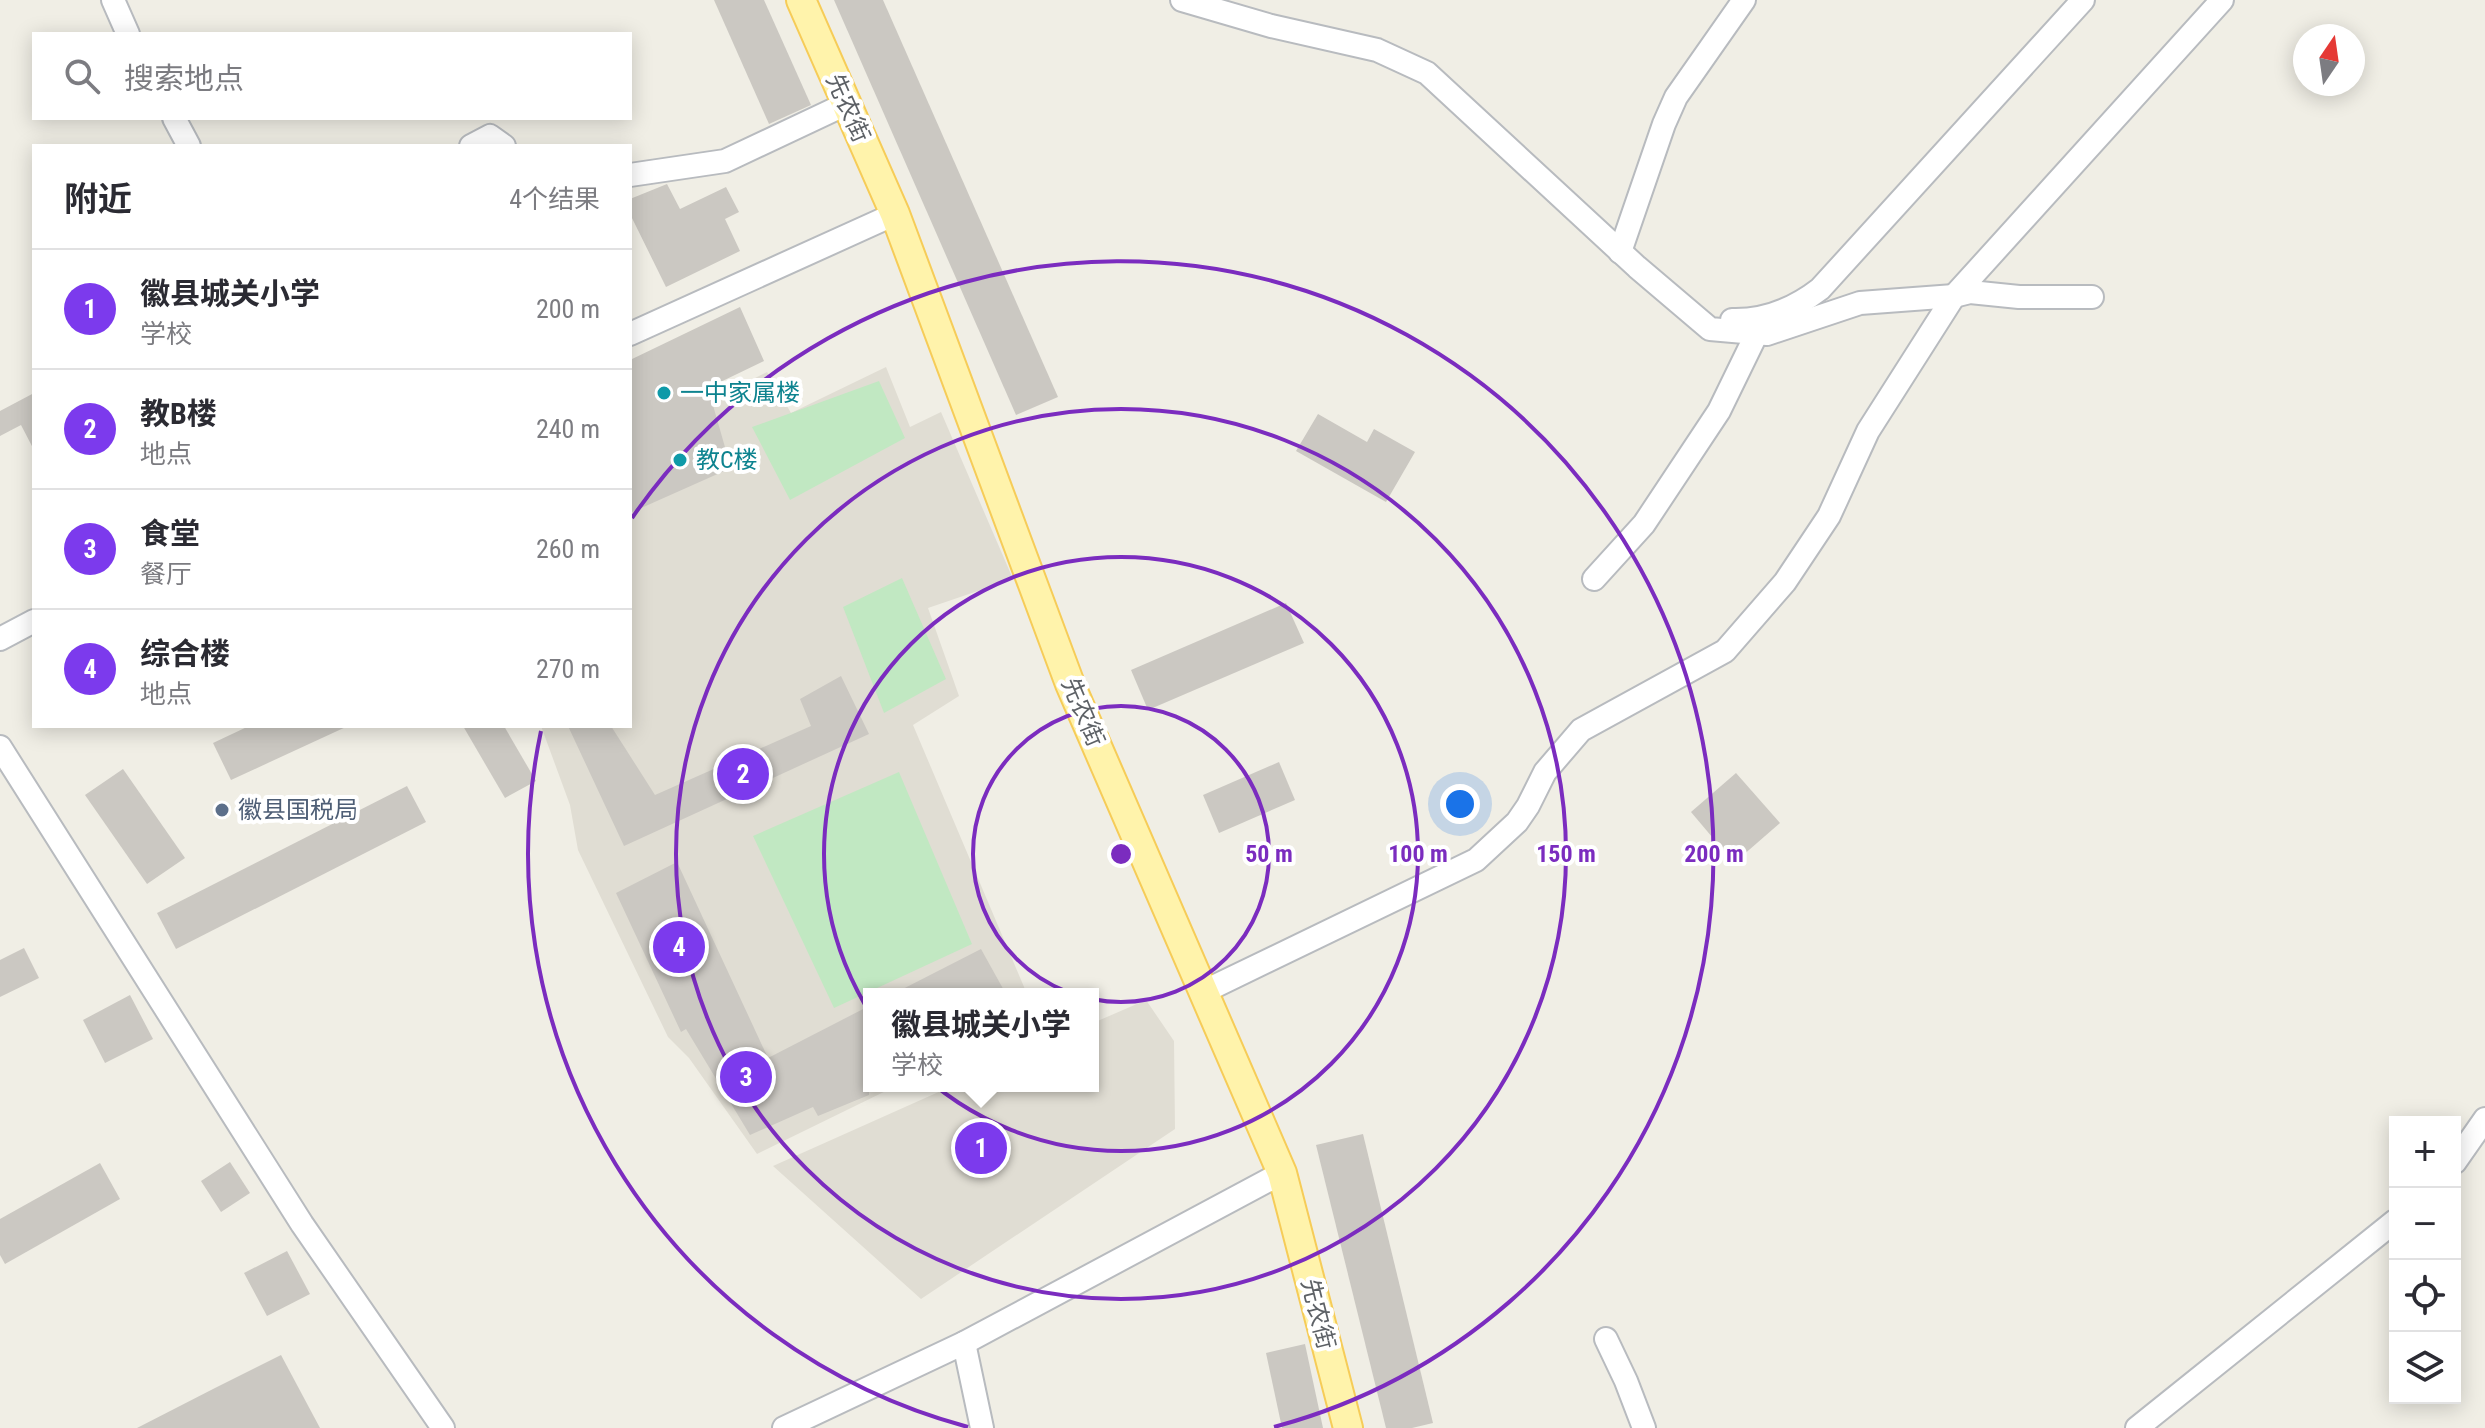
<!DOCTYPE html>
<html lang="zh">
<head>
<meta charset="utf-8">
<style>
  :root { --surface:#fff; --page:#f7f7f7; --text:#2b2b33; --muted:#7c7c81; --line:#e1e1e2; --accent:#7c3aed }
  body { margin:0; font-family:"Roboto Condensed","Noto Sans SC",sans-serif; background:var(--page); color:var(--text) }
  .controls { position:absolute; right:24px; bottom:24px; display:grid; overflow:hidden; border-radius:0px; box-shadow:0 4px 20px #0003 }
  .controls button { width:72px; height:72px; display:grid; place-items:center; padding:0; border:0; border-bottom:2px solid var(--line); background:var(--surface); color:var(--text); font:40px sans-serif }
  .compass { position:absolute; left:2293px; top:24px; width:72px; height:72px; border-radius:50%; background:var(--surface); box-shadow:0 4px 20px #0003; rotate:13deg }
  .you { position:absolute; left:1460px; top:804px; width:28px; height:28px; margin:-20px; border:6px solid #fff; border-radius:50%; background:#1a73e8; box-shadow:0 0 0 12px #1a73e833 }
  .badge { display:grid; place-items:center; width:52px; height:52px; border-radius:50%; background:var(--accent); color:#fff; font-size:26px; font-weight:700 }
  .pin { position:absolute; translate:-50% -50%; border:4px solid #fff; box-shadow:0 2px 8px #0006 }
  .popup { position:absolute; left:863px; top:988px; width:236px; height:104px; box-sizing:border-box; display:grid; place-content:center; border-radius:0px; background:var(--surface); filter:drop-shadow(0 2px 6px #0005); font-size:26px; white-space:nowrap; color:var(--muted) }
  .popup b { font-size:30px; color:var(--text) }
  .popup::after { content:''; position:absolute; left:50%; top:100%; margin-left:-16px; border:16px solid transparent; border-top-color:var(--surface) }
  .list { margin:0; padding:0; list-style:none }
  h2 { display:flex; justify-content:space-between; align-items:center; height:104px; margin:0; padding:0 32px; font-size:34px }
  h2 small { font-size:26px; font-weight:400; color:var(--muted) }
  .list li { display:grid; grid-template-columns:52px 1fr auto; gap:24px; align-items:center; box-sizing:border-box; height:120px; padding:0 32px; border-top:2px solid var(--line) }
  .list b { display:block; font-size:30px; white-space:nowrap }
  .list p { margin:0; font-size:26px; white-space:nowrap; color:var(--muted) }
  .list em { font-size:26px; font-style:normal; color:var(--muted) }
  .icon { flex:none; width:44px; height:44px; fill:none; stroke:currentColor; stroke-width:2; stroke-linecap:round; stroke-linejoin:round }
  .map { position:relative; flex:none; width:2485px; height:1428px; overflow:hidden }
  .search { position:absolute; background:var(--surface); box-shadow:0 4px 20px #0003; left:32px; top:32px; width:600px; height:88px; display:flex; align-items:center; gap:20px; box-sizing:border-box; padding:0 28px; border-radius:0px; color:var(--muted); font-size:30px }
  .panel { position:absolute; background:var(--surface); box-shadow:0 4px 20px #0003; left:32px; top:144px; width:600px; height:584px; border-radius:0px }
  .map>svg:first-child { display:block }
  .education { fill:#e0ddd3 }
  .green { fill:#c1e8c2 }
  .building { fill:#cbc8c2 }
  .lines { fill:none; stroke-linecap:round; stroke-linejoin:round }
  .minor-casing { stroke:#b8bbbf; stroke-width:26 }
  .major-casing { stroke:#f6cc58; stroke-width:32 }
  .minor { stroke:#fff; stroke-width:22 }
  .major { stroke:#fff3ab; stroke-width:28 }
  .ring { fill:none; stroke:#7b2cbf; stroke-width:4 }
  .culture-dot { fill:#0f9aa8; stroke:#fff; stroke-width:3 }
  .service-dot { fill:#5c6f8a; stroke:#fff; stroke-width:3 }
  .labels { text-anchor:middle; stroke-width:8; stroke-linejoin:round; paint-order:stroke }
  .street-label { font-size:24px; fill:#5d6166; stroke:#fff }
  .culture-label { font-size:24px; fill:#0d838f; stroke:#fff; text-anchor:start }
  .service-label { font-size:24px; fill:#4e5e75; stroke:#fff; text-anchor:start }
  .centre { fill:#7b2cbf; stroke:#fff; stroke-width:4 }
  .ring-label { font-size:24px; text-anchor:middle; font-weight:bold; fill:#7b2cbf; stroke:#fff; stroke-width:8; stroke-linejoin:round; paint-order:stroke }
</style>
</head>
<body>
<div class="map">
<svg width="2485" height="1428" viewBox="0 0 2485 1428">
  <rect width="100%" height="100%" fill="#f0eee5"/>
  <g class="education">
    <polygon points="886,367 910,427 941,412 1013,579 928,608 959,696 913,725 1027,994 869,994 869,1086 896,1086 757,1154 689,1058 668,1037 578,850 570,805 541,726 630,726 630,441 767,372 791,413"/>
    <polygon points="1146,1000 1174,1041 1175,1129 921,1299 773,1166 952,1086 1093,1086 1093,1023"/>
  </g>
  <g class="green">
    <polygon points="879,381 905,438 790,500 752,427"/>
    <polygon points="902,578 946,679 884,713 843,607"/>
    <polygon points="899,772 972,944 834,1008 753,836"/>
  </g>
  <g class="building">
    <polygon points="714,0 764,0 811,105 769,124"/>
    <polygon points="834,0 883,0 1058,397 1016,415"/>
    <polygon points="667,184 680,209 726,187 739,212 725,219 740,251 666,287 630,214 630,199"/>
    <polygon points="740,307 764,361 708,388 731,468 630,513 630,360"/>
    <polygon points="34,393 34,450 21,425 0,436 0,411"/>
    <polygon points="1318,414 1367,442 1374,429 1415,452 1386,502 1296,451"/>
    <polygon points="1286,603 1304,643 1148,710 1131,670"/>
    <polygon points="841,676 869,734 624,846 568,726 611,726 655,795 811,726 800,699"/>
    <polygon points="249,726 348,726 231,780 213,743"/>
    <polygon points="463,726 504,726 536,781 505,798"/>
    <polygon points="1279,762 1295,800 1219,833 1203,795"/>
    <polygon points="123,769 185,858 147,884 85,795"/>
    <polygon points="1736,773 1780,823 1734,863 1691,812"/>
    <polygon points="407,786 426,822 176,949 157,913"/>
    <polygon points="677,862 768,1058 869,1006 869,1095 818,1116 813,1107 750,1135 686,1029 681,1032 616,893"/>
    <polygon points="24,948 39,978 0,997 0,960"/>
    <polygon points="981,949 1006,994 893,994"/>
    <polygon points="130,995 153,1039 105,1063 83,1020"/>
    <polygon points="1363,1134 1433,1423 1412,1428 1386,1428 1316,1145"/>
    <polygon points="230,1162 250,1193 221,1212 201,1181"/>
    <polygon points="100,1163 120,1199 5,1264 0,1255 0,1219"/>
    <polygon points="287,1251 310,1294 267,1316 244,1273"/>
    <polygon points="1305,1344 1323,1428 1282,1428 1266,1353"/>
    <polygon points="281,1355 320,1428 137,1428 215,1388"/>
  </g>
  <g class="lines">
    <defs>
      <g id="minor">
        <polyline points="113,0 128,34"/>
        <polyline points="1182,0 1271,26 1377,50 1427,73 1637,267 1710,329 1767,334 1860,303 1954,296 1970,292 2019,297 2092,297"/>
        <polyline points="174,118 189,146"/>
        <polyline points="471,146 490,136 504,146"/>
        <polyline points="630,175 725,161 846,104"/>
        <polyline points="1620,252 1664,124 1676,97 1744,0"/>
        <path d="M1732 320C1766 321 1794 309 1820 289L2083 0"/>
        <polyline points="630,334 895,214"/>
        <polyline points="1594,579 1644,524 1719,411 1757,333"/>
        <polyline points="0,639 34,621"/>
        <polyline points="0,747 302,1224 443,1428"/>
        <polyline points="1203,992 1476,860 1517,822 1528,806 1545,772 1581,730 1725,651 1785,582 1829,516 1868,431 1954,296 2222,0"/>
        <polyline points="2455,1162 2485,1119"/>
        <polyline points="1606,1339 1626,1381 1644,1428"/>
        <polyline points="964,1343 982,1428"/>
        <polyline points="784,1428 964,1343 1282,1173"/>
        <polyline points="2137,1428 2395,1221"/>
      </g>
      <polyline id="major" points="801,0 895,214 1070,684 1282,1173 1348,1428"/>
    </defs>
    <use href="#minor" class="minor-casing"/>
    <use href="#major" class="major-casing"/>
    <use href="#minor" class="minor"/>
    <use href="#major" class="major"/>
  </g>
  <g class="ring">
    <circle cx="1121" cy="854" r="148"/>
    <circle cx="1121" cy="854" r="297"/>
    <circle cx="1121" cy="854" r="445"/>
    <path d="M968 1427A593 593 0 0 1 541 731M632 518A593 593 0 1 1 1274 1427"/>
  </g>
  <g class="culture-dot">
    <circle cx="664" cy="393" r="8"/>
    <circle cx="680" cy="460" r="8"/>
  </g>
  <circle class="service-dot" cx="222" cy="810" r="8"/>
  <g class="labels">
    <g class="street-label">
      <text transform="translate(848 108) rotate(66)" y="8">先农街</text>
      <text transform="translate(1083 712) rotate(67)" y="8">先农街</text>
      <text transform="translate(1318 1314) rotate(76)" y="8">先农街</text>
    </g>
    <g class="culture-label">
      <text x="680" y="401">一中家属楼</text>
      <text x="696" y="468">教C楼</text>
    </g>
    <g class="service-label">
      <text x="238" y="818">徽县国税局</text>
    </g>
  </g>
  <circle cx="1121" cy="854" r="12" class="centre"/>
  <g class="ring-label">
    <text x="1269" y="862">50 m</text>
    <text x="1418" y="862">100 m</text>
    <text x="1566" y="862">150 m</text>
    <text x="1714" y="862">200 m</text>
  </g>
</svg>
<div class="controls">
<button>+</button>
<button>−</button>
<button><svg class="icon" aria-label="locate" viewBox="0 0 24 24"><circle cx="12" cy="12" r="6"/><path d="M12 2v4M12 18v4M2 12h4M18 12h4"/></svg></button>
<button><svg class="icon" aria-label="layers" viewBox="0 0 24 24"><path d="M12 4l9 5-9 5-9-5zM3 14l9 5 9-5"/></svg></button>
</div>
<svg class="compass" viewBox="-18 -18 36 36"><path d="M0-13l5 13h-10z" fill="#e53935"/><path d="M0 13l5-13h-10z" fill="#7c7c81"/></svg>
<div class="you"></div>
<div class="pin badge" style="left:981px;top:1148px">1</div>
<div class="popup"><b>徽县城关小学</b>学校</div>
<div class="pin badge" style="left:743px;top:774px">2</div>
<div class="pin badge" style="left:746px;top:1077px">3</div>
<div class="pin badge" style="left:679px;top:947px">4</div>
<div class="search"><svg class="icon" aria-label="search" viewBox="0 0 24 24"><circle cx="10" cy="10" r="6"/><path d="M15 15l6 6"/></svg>搜索地点</div>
<section class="panel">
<h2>附近<small>4个结果</small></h2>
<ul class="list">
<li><span class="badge">1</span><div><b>徽县城关小学</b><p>学校</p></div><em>200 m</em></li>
<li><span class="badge">2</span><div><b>教B楼</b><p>地点</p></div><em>240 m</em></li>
<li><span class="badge">3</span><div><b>食堂</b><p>餐厅</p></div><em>260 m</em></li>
<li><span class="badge">4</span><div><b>综合楼</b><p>地点</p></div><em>270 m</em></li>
</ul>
</section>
</div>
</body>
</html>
